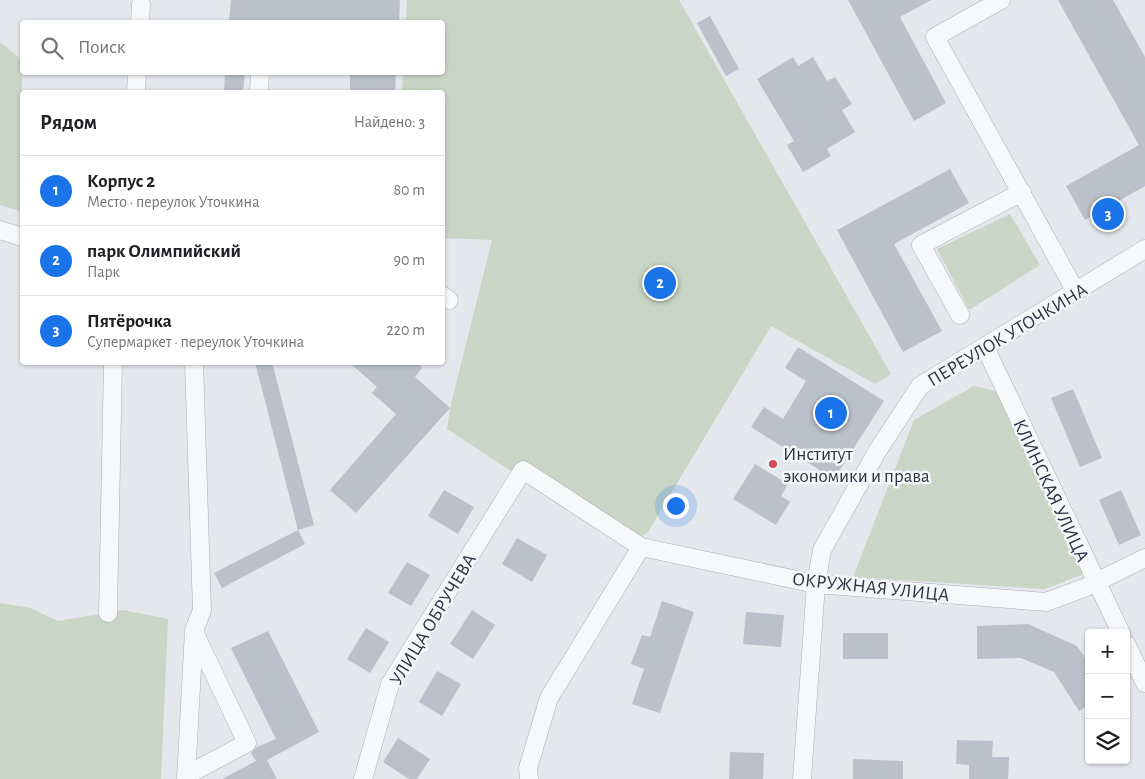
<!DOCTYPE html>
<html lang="ru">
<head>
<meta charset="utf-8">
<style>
  :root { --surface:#fff; --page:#f6f6f6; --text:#202124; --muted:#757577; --line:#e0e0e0; --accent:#1a73e8 }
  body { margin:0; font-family:"Alegreya Sans",sans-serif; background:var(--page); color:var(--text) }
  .controls { position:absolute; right:15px; bottom:15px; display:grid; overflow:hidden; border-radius:5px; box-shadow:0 1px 4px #0004 }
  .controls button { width:45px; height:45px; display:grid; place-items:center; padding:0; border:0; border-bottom:1px solid var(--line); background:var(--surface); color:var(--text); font:25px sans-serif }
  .you { position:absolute; left:675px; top:505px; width:18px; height:18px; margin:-12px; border:4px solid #fff; border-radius:50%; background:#1a73e8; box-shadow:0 0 0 8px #1a73e833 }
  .badge { display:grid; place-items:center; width:32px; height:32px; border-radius:50%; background:var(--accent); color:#fff; font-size:16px; font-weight:700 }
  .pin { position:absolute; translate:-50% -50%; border:2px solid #fff; box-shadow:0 1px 5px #0006 }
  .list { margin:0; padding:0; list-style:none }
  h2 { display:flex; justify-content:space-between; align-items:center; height:65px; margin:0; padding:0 20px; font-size:21px }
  h2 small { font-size:16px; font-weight:400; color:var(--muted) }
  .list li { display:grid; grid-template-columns:32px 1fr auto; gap:15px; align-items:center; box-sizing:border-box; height:70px; padding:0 20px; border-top:1px solid var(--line) }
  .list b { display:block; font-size:19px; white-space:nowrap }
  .list p { margin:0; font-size:16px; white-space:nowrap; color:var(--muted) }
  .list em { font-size:16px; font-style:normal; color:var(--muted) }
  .icon { flex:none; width:28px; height:28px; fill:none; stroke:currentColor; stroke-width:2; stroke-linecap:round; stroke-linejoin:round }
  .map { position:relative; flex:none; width:1145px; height:779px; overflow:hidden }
  .search { position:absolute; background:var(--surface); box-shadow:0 1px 4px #0004; left:20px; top:20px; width:425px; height:55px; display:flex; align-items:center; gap:12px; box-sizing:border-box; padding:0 18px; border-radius:5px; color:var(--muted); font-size:19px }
  .panel { position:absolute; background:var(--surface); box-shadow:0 1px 4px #0004; left:20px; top:90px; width:425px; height:275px; border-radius:5px }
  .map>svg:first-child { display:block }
  .green { fill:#c9d6c5 }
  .building { fill:#bbc0ca }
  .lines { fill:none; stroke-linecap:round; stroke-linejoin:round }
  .minor-casing { stroke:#a9aeb7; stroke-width:19 }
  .minor { stroke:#f7f8fa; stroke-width:18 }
  .poi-dot { fill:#d1495b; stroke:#f4f6f9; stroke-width:2 }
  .labels { text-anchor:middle; stroke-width:5; stroke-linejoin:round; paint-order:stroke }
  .street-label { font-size:19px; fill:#2b3445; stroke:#f4f6f9 }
  .poi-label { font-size:19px; fill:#2b3445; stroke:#f4f6f9; text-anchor:start }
</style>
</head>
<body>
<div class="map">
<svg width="1145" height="779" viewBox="0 0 1145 779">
  <rect width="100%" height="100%" fill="#e4e7ec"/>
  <g class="green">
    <polygon points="407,0 679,0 891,374 875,384 771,326 648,532 627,547 447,429 450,408 492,240 443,238 442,92 402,92 403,73 442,72 442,22 406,22"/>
    <polygon points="0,42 22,60 22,212 0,205"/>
    <polygon points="1010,214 1040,265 969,310 937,249"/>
    <polygon points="974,386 1013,395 1096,570 1044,589 853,577 914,420"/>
    <polygon points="0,603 30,608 58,621 123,610 168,619 161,779 0,779"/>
  </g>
  <g class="building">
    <polygon points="231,0 400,0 399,22 229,22"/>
    <polygon points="848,0 931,0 900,17 946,103 914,121"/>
    <polygon points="1058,0 1113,0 1145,57 1145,186 1085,220 1066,186 1139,145"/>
    <polygon points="710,16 739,69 726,76 697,23"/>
    <polygon points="793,57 798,66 813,57 827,81 835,77 852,104 842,110 855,132 827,149 831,156 803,172 787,145 794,141 757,79"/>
    <polygon points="225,72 245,72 243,92 224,92"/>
    <polygon points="350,72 396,72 395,92 350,92"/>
    <polygon points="950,169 969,203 894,244 942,331 903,352 837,230"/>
    <polygon points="798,347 884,401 834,479 751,427 764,407 783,419 806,381 785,368"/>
    <polygon points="255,362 272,362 314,525 298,530"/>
    <polygon points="349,362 416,362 422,368 415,377 450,408 356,513 330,490 396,414 372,393 377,387"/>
    <polygon points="1073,389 1102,458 1080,467 1051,398"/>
    <polygon points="755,464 788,484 781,496 790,502 776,525 733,499"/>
    <polygon points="444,490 474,507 458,534 428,516"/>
    <polygon points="1121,490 1141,535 1119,545 1099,500"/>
    <polygon points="298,530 305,544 222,588 214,573"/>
    <polygon points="517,538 547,555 532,582 502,564"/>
    <polygon points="407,562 430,575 411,606 388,593"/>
    <polygon points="662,601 694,612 660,713 632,704 644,669 631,664 642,635 650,637"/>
    <polygon points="472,610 495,625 473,659 450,644"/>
    <polygon points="746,612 784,615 781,647 743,644"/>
    <polygon points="1028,624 1077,646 1089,664 1089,705 1079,711 1054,672 1021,658 977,659 977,626"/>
    <polygon points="366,628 389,642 370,673 347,659"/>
    <polygon points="268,631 319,732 267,760 277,779 222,779 256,761 251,753 257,747 276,739 231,648"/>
    <rect x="843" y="633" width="45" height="26"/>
    <polygon points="437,671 461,684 442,716 419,702"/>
    <polygon points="398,738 430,759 417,779 409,779 383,762"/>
    <polygon points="957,740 993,741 992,757 1009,757 1008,779 969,779 969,765 956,764"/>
    <polygon points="730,752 764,753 763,779 729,779"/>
    <polygon points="853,759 903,761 903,779 853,779"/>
  </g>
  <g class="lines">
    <defs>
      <g id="minor">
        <polyline points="1001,0 935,37 1076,292"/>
        <polyline points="140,22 141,4"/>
        <polyline points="136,92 137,72"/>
        <polyline points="259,92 260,72"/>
        <polyline points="0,230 22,237"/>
        <polyline points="442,295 449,300"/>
        <polyline points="960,315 921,245 1022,192"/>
        <polyline points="985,347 1121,633"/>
        <polyline points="108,613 113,362"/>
        <polyline points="1126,644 1145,683"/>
        <polyline points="187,775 247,743 195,634"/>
        <polyline points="186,779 194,631 202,610 194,362"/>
        <polyline points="363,779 390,684 523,470 641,547 816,584 1046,602 1084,588 1145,558"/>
        <polyline points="529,779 528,768 549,698 641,547"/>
        <polyline points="802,779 816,584 822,550 878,450 920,386 1145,249"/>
      </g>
    </defs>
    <use href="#minor" class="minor-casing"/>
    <use href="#minor" class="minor"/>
  </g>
  <circle class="poi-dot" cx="773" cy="464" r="5"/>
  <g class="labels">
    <g class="street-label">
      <text transform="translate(1007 334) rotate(-31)" y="7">ПЕРЕУЛОК УТОЧКИНА</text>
      <text transform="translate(1052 490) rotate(65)" y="7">КЛИНСКАЯ УЛИЦА</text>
      <text transform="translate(871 586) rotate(6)" y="7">ОКРУЖНАЯ УЛИЦА</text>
      <text transform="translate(432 619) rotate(-59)" y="7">УЛИЦА ОБРУЧЕВА</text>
    </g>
    <g class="poi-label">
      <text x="783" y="460">Институт<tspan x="783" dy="22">экономики и права</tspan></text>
    </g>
  </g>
</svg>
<div class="controls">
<button>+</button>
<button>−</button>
<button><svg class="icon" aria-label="layers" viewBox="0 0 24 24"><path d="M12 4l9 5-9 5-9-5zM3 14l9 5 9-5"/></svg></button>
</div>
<div class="you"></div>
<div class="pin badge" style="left:831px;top:413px">1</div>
<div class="pin badge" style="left:660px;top:283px">2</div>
<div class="pin badge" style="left:1108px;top:214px">3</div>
<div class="search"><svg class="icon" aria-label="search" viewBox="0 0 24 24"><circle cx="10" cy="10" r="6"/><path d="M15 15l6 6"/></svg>Поиск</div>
<section class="panel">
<h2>Рядом<small>Найдено: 3</small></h2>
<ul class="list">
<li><span class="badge">1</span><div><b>Корпус 2</b><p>Место · переулок Уточкина</p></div><em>80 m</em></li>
<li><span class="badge">2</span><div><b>парк Олимпийский</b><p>Парк</p></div><em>90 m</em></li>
<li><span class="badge">3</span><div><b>Пятёрочка</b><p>Супермаркет · переулок Уточкина</p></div><em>220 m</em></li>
</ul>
</section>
</div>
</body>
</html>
